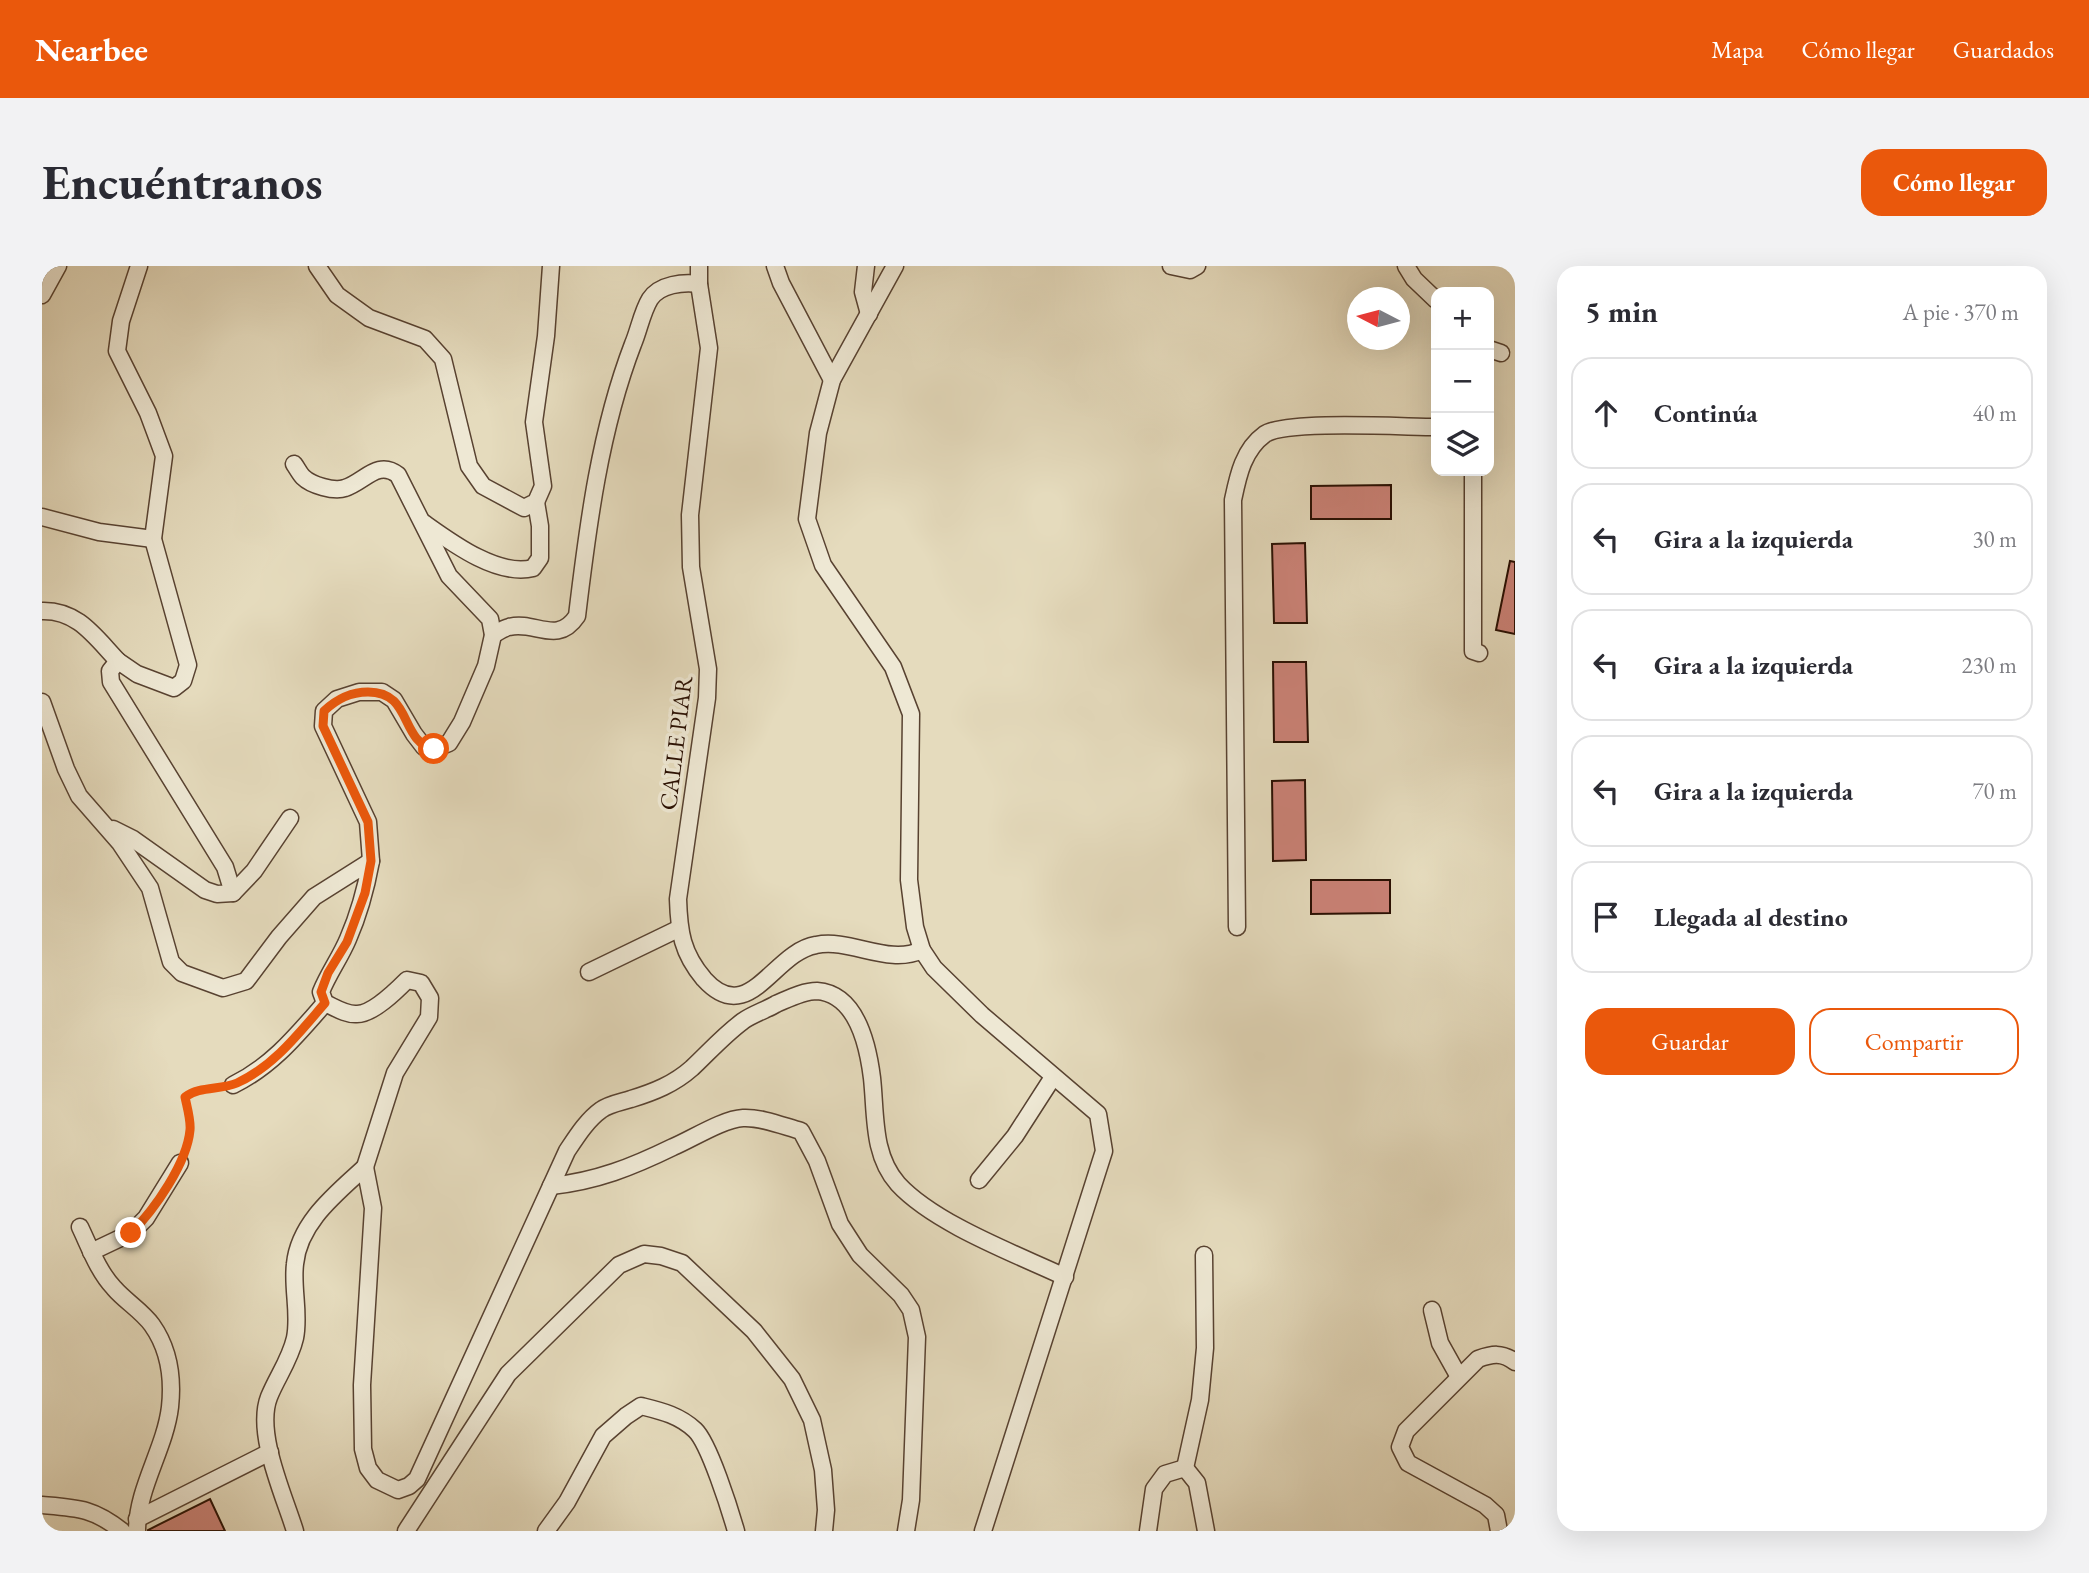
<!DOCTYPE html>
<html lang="es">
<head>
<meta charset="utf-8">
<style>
  :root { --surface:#fff; --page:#f2f2f3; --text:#2b2b33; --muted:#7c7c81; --line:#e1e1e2; --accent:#ea580c }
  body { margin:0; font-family:"EB Garamond",serif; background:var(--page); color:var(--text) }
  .controls { position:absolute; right:21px; top:21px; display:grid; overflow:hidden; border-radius:14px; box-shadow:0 7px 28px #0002 }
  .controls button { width:63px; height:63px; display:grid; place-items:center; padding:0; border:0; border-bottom:2px solid var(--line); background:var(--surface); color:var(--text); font:35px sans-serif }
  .compass { position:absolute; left:1305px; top:21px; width:63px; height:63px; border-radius:50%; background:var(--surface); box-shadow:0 7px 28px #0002; rotate:276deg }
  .stop { position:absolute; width:21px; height:21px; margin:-16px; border:5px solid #ea580c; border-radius:50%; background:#fff }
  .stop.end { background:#ea580c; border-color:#fff; box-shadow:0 2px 7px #0008 }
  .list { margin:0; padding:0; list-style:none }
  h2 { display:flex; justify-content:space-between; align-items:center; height:91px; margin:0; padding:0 28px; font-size:30px }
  h2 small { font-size:23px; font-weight:400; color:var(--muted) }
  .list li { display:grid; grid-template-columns:46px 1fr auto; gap:21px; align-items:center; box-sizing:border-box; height:112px; margin:0 14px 14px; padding:0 14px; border:2px solid var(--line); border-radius:21px }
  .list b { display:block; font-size:26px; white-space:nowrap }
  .list em { font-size:23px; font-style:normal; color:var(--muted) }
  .actions { display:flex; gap:14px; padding:21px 28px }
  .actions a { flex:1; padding:16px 0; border:2px solid var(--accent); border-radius:21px; text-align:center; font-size:24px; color:var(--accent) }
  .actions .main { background:var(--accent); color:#fff }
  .icon { flex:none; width:38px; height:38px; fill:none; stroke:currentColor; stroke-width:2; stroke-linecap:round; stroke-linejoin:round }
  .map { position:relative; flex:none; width:1473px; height:1265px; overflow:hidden; border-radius:21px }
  header { display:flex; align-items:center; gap:42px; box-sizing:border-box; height:98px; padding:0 35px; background:var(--accent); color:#fff }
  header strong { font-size:33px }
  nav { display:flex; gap:38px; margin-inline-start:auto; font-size:24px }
  .intro { display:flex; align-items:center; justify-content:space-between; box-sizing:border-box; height:168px; padding:0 42px }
  h1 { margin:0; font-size:49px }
  .button { padding:18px 32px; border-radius:21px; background:var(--accent); color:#fff; font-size:24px; font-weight:700 }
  main { display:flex; gap:42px; padding:0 42px }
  aside { flex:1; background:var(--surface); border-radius:21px; box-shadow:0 7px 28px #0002 }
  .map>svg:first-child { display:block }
  .building { fill:#cb8277; stroke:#290f02; stroke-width:2 }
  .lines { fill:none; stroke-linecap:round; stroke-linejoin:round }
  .minor-casing { stroke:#584231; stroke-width:19 }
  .path { stroke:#290f02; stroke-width:2.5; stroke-dasharray:2 3.5; stroke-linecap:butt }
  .minor { stroke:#eee8d4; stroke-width:16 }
  .route { stroke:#ea580c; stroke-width:9 }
  .labels { text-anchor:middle; stroke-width:7; stroke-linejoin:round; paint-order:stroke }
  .street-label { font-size:24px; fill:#290f02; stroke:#eee8d4 }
</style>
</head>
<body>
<header>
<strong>Nearbee</strong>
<nav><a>Mapa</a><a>Cómo llegar</a><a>Guardados</a></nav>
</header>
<div class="intro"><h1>Encuéntranos</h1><a class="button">Cómo llegar</a></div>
<main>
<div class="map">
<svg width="1473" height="1265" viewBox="0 0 1473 1265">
  <rect width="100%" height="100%" fill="#e5dbbd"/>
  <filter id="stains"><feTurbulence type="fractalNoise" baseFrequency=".00286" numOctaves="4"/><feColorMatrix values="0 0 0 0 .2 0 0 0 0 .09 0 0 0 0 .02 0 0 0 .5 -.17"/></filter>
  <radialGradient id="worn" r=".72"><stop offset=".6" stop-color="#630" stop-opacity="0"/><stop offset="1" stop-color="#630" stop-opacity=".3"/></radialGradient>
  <g class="building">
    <polygon points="1349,219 1349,253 1269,253 1269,220"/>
    <polygon points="1263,277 1265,357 1232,357 1230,278"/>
    <polygon points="1468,295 1473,296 1473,368 1454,364"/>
    <polygon points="1231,396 1264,396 1266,476 1232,476"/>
    <polygon points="1263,514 1264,594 1231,595 1230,515"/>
    <polygon points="1269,614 1348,614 1348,647 1269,648"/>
    <polygon points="168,1233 183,1265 106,1265 106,1264"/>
  </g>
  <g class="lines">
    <defs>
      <g id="minor">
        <polyline points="275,0 295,29 327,52 383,73 401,93 427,200 441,220 482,242 494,236 501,220 492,156 504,70 509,0"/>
        <path d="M657 0V18L667 82 648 249 649 301 666 403 665 432 636 633C637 666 640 687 662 713 707 763 731 686 774 679 809 672 846 700 880 684"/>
        <polyline points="733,0 739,17 790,114"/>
        <polyline points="824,0 821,26 827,48"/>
        <polyline points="853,0 790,114 776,167 765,253 781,299 851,401 869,448 867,614 873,661 880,684 892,702 940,749 1056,848 1062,885 941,1265"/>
        <polyline points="1129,0 1148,4 1155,0"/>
        <polyline points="1364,0 1372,13 1394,34"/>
        <polyline points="0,29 16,0"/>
        <polyline points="1447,83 1459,87"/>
        <path d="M252 198C255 202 258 208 261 211 269 219 292 226 303 222 322 216 336 193 356 209L407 310 448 353 451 369 444 400 420 456 407 477 392 483 382 481 372 468 352 434 340 426H317L295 433 282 445 281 460 326 556 329 595"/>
        <polyline points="1431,205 1431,385 1437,387"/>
        <polyline points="0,251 57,266 111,273"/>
        <path d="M382 257C410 277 456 311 491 302L498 292V260L494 236"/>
        <path d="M0 345C36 344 53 371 76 395"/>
        <path d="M451 369C456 366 462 362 467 361 493 354 515 380 535 350 546 258 558 164 591 78 597 64 600 46 608 33 618 18 641 16 657 18"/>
        <path d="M0 436 24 503 37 530 78 577 108 622 129 696 140 707 181 722 204 715 237 671 272 631 329 595C324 622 317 648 306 673 298 692 286 708 279 726L283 737C292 741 304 749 315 748 331 748 354 725 365 714L379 717 388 732 387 751 353 807 323 901"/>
        <polyline points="71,563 91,573 163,624 175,628 191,627 183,601 69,416 68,405 76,395 95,408 132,422 141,415 146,399 111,273 122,190 106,147 75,85 79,55 97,0"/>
        <polyline points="191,627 212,605 248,552"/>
        <path d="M1195 661 1191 234C1196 210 1201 184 1223 168 1245 154 1362 161 1394 161"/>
        <polyline points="547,706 636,663"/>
        <path d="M191 819C230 800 255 769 283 737"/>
        <polyline points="937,914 973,870 1011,811"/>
        <path d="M509 920C555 915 590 901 631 881 650 873 681 853 701 852 719 851 741 860 759 865L775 895 798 958 818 989 859 1029 869 1044 875 1071 869 1234 864 1265"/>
        <path d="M38 961C48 982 56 1005 72 1022 83 1035 100 1045 110 1059 127 1083 131 1113 128 1141 123 1183 95 1222 95 1265"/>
        <polyline points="49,986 89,967 104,952 138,897"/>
        <polyline points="1390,1044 1398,1077 1417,1111"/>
        <polyline points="1143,1202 1158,1134 1163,1082 1162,989"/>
        <polyline points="1143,1202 1155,1217 1164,1265"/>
        <path d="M0 1239C36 1242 51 1242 80 1265"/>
        <polyline points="95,1253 228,1186"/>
        <path d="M253 1265C242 1229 213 1167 227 1131 235 1111 248 1094 253 1072 258 1048 250 1022 253 998 257 956 295 927 323 901L331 942 320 1119 321 1183 326 1202 335 1214 356 1224 367 1220 375 1213 525 885C535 870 545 854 559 844 567 838 580 836 589 833 612 826 632 818 650 802 667 786 682 769 701 755 711 748 724 744 734 738 746 733 761 725 775 725 815 728 826 780 830 812 834 848 830 889 856 918 893 958 974 988 1023 1011"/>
        <polyline points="364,1265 466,1108 577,999 602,988 619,990 640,997 712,1065 750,1113 770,1154 781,1204 784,1244 782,1265"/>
        <path d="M504 1265 525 1236 561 1170 584 1150 599 1140C619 1145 637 1149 653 1164 667 1177 688 1244 694 1265"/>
        <polyline points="1106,1265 1112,1223 1123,1208 1143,1202"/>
        <path d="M1457 1265 1454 1249 1443 1239 1366 1197 1358 1181 1364 1165 1436 1093C1450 1088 1460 1086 1473 1096"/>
      </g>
    </defs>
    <use href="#minor" class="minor-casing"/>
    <polyline class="path" points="142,885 148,863 143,831 149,826 177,821"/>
    <use href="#minor" class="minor"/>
  </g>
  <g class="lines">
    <path class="route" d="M89 967C113 943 145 897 148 864 149 854 145 841 143 831 157 820 179 824 195 817 232 800 257 767 283 737L279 726 286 707 305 676 323 627 329 595 326 556 281 460 282 445C295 433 308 426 326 426 371 426 357 475 392 483"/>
  </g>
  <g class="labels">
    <g class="street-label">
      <text transform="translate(634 477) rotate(-83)" y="8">CALLE PIAR</text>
    </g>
  </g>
  <rect width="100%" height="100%" filter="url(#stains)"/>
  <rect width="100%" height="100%" fill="url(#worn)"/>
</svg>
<div class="controls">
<button>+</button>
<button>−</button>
<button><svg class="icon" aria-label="layers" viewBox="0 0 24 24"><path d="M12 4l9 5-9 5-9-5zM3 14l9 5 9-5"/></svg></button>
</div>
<svg class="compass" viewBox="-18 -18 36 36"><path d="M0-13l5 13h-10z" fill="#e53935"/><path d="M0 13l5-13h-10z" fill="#7c7c81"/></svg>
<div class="stop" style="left:392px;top:483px"></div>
<div class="stop end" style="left:89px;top:967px"></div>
</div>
<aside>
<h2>5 min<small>A pie · 370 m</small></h2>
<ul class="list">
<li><svg class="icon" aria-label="ahead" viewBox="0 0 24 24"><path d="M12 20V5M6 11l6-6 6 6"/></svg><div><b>Continúa</b></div><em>40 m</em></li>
<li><svg class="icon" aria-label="left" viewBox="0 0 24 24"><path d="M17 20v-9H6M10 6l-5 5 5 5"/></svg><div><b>Gira a la izquierda</b></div><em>30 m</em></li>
<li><svg class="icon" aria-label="left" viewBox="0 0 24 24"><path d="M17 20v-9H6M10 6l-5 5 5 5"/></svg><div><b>Gira a la izquierda</b></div><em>230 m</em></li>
<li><svg class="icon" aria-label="left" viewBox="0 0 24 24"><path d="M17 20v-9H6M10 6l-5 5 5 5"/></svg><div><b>Gira a la izquierda</b></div><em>70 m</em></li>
<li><svg class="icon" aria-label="arrive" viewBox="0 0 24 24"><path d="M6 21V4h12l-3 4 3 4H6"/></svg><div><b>Llegada al destino</b></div></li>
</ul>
<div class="actions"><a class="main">Guardar</a><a>Compartir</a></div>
</aside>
</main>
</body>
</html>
